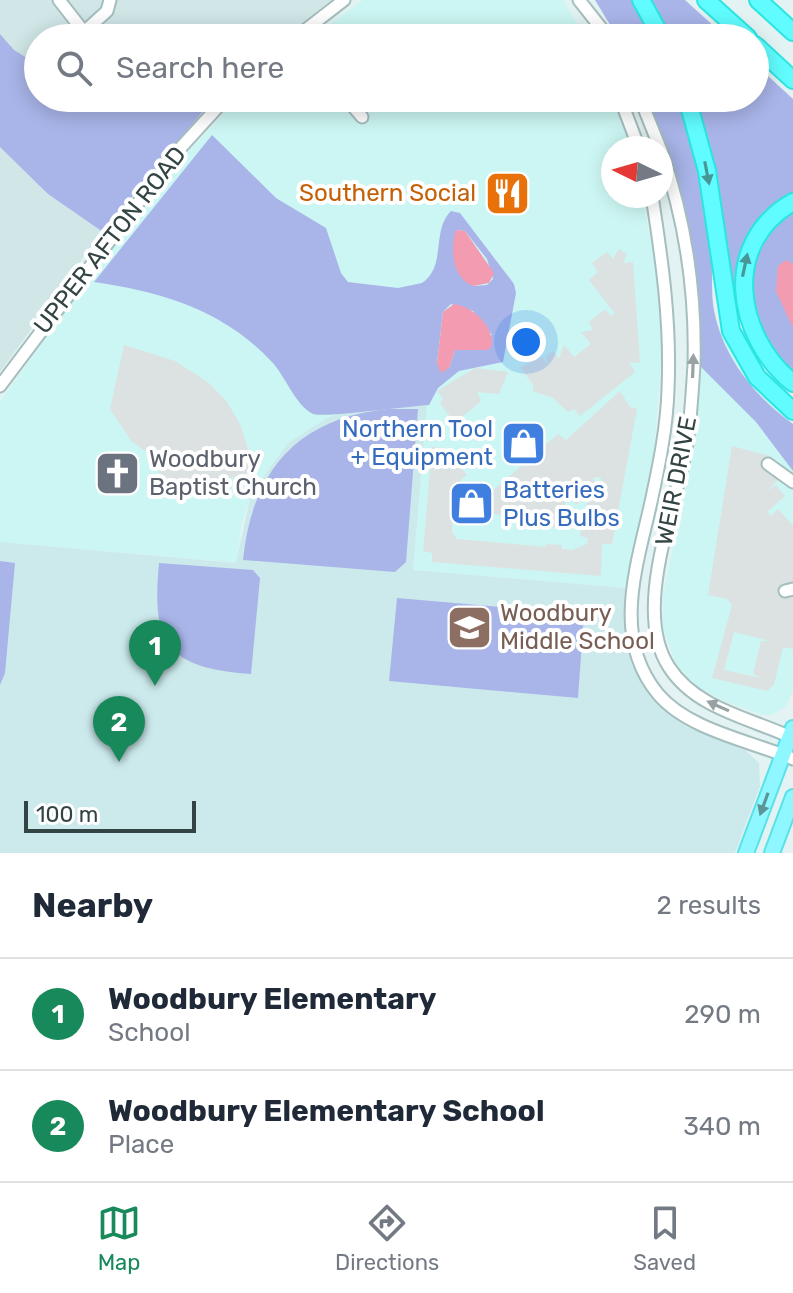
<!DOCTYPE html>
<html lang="en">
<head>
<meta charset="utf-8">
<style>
  :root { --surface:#fff; --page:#f6f6f7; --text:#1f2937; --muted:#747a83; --line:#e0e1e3; --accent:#17895b }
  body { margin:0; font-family:Rubik,sans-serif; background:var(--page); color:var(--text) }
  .compass { position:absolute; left:601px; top:136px; width:72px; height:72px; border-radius:50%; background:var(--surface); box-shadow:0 4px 20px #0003; rotate:275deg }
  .scale { position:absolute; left:24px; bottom:20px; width:172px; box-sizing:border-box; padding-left:8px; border:4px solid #344; border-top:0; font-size:22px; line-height:28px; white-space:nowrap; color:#344; -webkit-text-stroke:6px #fff; paint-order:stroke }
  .you { position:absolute; left:526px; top:342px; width:28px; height:28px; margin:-20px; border:6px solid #fff; border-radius:50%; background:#1a73e8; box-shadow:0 0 0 12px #1a73e833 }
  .badge { display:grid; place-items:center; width:52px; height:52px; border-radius:50%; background:var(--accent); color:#fff; font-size:26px; font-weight:700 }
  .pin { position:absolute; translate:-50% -66px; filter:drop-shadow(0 2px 4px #0008) }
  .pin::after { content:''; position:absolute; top:42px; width:28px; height:24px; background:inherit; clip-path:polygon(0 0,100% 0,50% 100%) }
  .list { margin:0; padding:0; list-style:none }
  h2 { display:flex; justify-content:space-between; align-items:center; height:104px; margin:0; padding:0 32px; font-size:34px }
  h2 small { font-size:26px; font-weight:400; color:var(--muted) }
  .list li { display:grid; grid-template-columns:52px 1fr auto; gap:24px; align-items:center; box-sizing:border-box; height:112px; padding:0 32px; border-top:2px solid var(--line) }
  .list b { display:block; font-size:30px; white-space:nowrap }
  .list p { margin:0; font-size:26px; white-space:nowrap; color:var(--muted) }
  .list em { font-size:26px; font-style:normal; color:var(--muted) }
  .icon { flex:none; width:44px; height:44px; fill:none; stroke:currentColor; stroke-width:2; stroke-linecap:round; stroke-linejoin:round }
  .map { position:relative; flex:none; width:793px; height:853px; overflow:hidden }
  .search { position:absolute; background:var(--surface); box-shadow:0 4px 20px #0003; left:24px; right:24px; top:24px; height:88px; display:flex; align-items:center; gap:20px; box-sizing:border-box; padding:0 28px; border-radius:44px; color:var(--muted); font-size:30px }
  .sheet { height:328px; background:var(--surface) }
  nav { display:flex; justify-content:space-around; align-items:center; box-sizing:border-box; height:112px; border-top:2px solid var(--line); background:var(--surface); font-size:22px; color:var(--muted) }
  nav a { display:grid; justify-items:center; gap:4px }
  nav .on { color:var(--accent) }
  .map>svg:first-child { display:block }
  .residential { fill:#d0e6e7 }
  .commercial { fill:#ccf6f3 }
  .education { fill:#cceaec }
  .green { fill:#a9b5e9; fill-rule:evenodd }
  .parking { fill:#dce2e2; fill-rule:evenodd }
  .water { fill:#f39bb0 }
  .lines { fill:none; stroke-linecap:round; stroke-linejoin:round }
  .minor-casing { stroke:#a5bebe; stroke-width:15 }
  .major-casing { stroke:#5ae2e9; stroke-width:18 }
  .highway-casing { stroke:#2ae5e2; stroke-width:20 }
  .minor { stroke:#fff; stroke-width:11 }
  .major { stroke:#8ff7ff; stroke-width:14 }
  .highway { stroke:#61fcff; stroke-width:16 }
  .oneway { fill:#489798 }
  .oneway2 { fill:#99a2a2 }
  .oneway3 { fill:#5c9598 }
  .labels { text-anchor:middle; stroke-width:8; stroke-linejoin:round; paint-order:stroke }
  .food-label { font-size:24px; fill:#c56008; stroke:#fff; text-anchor:end }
  .street-label { font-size:24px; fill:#344; stroke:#fff }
  .shop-label { font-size:24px; fill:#366cbe; stroke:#fff; text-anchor:end }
  .worship-label { font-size:24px; fill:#5b616d; stroke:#fff; text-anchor:start }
  .education-label { font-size:24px; fill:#785e54; stroke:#fff; text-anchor:start }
</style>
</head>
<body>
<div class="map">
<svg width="793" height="853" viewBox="0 0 793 853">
  <rect width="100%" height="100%" fill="#e3f2f2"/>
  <polygon class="residential" points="0,0 331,0 282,38 38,38 38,98 214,98 167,150 85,255 0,372"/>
  <g class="commercial">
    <polygon points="363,0 563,0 586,38 310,38"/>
    <polygon points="238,98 615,98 633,148 613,148 613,196 642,196 656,269 662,350 654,450 625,588 413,570 426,405 325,419 288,443 251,494 241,526 237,563 0,542 0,402 98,265 189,151"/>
    <polygon points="720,329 753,388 793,424 793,690 786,706 771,715 760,714 724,701 698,687 677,666 663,629 663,595 695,441 700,333"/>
  </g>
  <polygon class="education" points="427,405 413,570 625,588 625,640 632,663 648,692 684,725 746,751 759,763 760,786 735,853 0,853 0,542 236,563 251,494 288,443 325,419 351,409"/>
  <g class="green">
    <polygon points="595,0 635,0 656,38 618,38"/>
    <polygon points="647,0 685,0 727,38 668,38"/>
    <polygon points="0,34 14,50 38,65 38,98 214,98 103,232 48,194 0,147"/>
    <path d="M755 64 793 99V195C759 211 736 244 735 282 735 293 740 306 738 313L692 98H755Z"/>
    <path d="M648 98H682C697 147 704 198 711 249 713 267 711 286 713 304 720 354 754 396 793 424V471L756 422 701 367C701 273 682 185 648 98Z"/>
    <path d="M212 135 276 198 326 228 341 273 348 282 398 288 422 283C447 266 431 231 451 211L460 213 514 284 516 293 503 362 459 371 438 388 429 405C409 406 323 418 313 414 295 405 285 375 271 361 223 310 162 292 94 282ZM456 230 465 231 487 259 493 279 487 285 473 286 455 264ZM451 304 473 311 492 335 467 348 455 350 449 368 437 363 443 312Z"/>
    <path d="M793 211V374C745 328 732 252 793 211Z"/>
    <path d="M388 409H418L406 562 395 572 243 560C252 471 297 418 388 409Z"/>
    <polygon points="0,561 15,563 5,673 0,685"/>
    <path d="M159 563 253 570 260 578 251 674C168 668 151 645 159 563Z"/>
    <polygon points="397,598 584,614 578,698 389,681"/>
  </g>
  <g class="parking">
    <polygon points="619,249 627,254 623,263 633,262 640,363 629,362 635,372 580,416 574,409 568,412 553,398 533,391 533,385 520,367 542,357 548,365 546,357 553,351 559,358 564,345 574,357 591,344 581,332 593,330 589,322 605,309 611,316 615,314 589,280 598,272 592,263 607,252 613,259"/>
    <polygon points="124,345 175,361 209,383 227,402 240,424 255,471 210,484 164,486 153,456 132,442 110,409"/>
    <polygon points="475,368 508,372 499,394 477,392 481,401 455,423 440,403 443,398 437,391"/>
    <polygon points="620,391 630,407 637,409 612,544 602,544 601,576 432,562 432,553 423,551 432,447 444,448 467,475 461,480 458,512 453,513 452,532 457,539 546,547 546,544 562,545 562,549 572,550 587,544 588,538 580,536 588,499 598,500 602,482 600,477 593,478 598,486 576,505 571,498 566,499 563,529 551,527 551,517 487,514 489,494 558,434 566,440"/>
    <path d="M732 446 770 456 787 471 767 491 776 485 785 496 767 512 771 516 778 509 793 526V649L783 647 774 685 767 691 712 678 732 605 727 599 708 595ZM734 632 770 641H761L753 674 761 678 724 670Z"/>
  </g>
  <g class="water">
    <path d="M456 230 465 231 494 273 489 283 473 286C452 278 450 249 456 230Z"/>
    <polygon points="786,260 793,264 793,328 776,291 778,266"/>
    <path d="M454 304C473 307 493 325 492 345L488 350H455L449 368 441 373 437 363 443 312Z"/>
  </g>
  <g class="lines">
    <defs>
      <g id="minor">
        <polyline points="59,0 84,32 107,11 110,0"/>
        <polyline points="579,0 609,38"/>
        <polyline points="295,38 344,0"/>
        <polyline points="346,98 362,117"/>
        <polyline points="620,98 639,148"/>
        <polyline points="640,98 660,148"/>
        <path d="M661 150C685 219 696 292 694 365 692 393 691 421 686 449 675 510 632 611 669 667 696 709 750 718 793 738"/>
        <path d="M652 196C662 260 671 323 668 389 667 427 659 465 651 502 637 566 611 637 658 694 688 730 751 741 793 759"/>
        <polyline points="0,386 175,154 226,98"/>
        <polyline points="768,464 793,482"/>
        <polyline points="785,591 793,589"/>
      </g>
      <g id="major">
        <polyline points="746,853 793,728"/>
        <polyline points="772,853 793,797"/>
      </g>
      <g id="highway">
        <polyline points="641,0 662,38"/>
        <polyline points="706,0 748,38"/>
        <polyline points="758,0 793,32"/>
        <polyline points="755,45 793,80"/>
        <polyline points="687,98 707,171 731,331 757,377 793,411"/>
        <path d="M793 202C721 243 735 336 793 383"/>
      </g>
    </defs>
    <use href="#minor" class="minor-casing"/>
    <use href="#major" class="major-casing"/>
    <use href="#highway" class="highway-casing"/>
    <use href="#minor" class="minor"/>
    <use href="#major" class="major"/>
    <use href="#highway" class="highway"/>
  </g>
  <defs><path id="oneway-solid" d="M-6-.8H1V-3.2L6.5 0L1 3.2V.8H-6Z" transform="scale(2)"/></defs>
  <g class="oneway">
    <use href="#oneway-solid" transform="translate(707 173) rotate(79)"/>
    <use href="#oneway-solid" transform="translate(745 265) rotate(-78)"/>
  </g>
  <g class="oneway2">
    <use href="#oneway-solid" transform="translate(693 366) rotate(-88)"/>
    <use href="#oneway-solid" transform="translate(718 706) rotate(-156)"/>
  </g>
  <use class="oneway3" href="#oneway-solid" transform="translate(764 804) rotate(110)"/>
  <defs>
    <symbol id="restaurant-square" viewBox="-11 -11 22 22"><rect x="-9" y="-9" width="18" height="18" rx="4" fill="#e8710a" stroke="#fff"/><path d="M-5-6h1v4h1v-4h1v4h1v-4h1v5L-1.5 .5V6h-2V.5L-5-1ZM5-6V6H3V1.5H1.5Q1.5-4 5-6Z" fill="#fff"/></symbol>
    <symbol id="shop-square" viewBox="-11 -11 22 22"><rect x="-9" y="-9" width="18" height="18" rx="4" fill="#3f7fe0" stroke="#fff"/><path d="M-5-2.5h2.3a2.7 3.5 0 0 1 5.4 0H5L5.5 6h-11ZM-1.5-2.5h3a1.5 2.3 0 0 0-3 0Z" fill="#fff"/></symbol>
    <symbol id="church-square" viewBox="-11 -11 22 22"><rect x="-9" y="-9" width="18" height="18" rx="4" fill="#6b7280" stroke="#fff"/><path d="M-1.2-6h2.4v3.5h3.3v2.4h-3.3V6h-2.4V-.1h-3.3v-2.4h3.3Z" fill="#fff"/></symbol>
    <symbol id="school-square" viewBox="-11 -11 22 22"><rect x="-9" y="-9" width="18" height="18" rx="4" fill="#8d6e63" stroke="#fff"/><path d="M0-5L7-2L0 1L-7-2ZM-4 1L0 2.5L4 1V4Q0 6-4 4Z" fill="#fff"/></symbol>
  </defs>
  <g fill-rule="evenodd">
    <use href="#restaurant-square" x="482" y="168" width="51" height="51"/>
    <use href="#shop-square" x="498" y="418" width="51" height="51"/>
    <use href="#church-square" x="92" y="448" width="51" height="51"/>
    <use href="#shop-square" x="446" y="478" width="51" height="51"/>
    <use href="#school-square" x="444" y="602" width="51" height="51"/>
  </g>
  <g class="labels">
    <g class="food-label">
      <text x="476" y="201">Southern Social</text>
    </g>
    <g class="street-label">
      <text transform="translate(110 240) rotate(-52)" y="8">UPPER AFTON ROAD</text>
      <text transform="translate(676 481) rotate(-79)" y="8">WEIR DRIVE</text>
    </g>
    <g class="shop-label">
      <text x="493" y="437">Northern Tool<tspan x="493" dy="28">+ Equipment</tspan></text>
      <text x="503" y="498" text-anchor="start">Batteries<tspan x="503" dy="28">Plus Bulbs</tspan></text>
    </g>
    <g class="worship-label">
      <text x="149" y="467">Woodbury<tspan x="149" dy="28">Baptist Church</tspan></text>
    </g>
    <g class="education-label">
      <text x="500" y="621">Woodbury<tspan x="500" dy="28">Middle School</tspan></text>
    </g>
  </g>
</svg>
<svg class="compass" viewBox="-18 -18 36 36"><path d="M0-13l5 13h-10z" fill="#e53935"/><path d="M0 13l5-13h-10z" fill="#747a83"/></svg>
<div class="scale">100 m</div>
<div class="you"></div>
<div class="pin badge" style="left:155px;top:686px">1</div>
<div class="pin badge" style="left:119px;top:762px">2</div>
<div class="search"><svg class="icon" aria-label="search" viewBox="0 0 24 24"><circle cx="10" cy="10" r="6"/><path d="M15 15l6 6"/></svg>Search here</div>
</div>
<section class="sheet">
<h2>Nearby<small>2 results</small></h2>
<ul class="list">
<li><span class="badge">1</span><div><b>Woodbury Elementary</b><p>School</p></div><em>290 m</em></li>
<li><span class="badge">2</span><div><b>Woodbury Elementary School</b><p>Place</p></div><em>340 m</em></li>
</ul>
</section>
<nav>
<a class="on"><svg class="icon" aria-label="map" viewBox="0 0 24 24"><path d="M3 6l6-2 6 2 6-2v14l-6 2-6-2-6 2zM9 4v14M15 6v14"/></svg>Map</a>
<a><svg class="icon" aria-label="directions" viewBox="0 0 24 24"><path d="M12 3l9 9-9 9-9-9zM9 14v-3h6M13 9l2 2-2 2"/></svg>Directions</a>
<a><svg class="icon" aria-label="saved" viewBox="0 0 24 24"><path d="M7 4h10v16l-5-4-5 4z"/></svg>Saved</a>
</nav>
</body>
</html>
